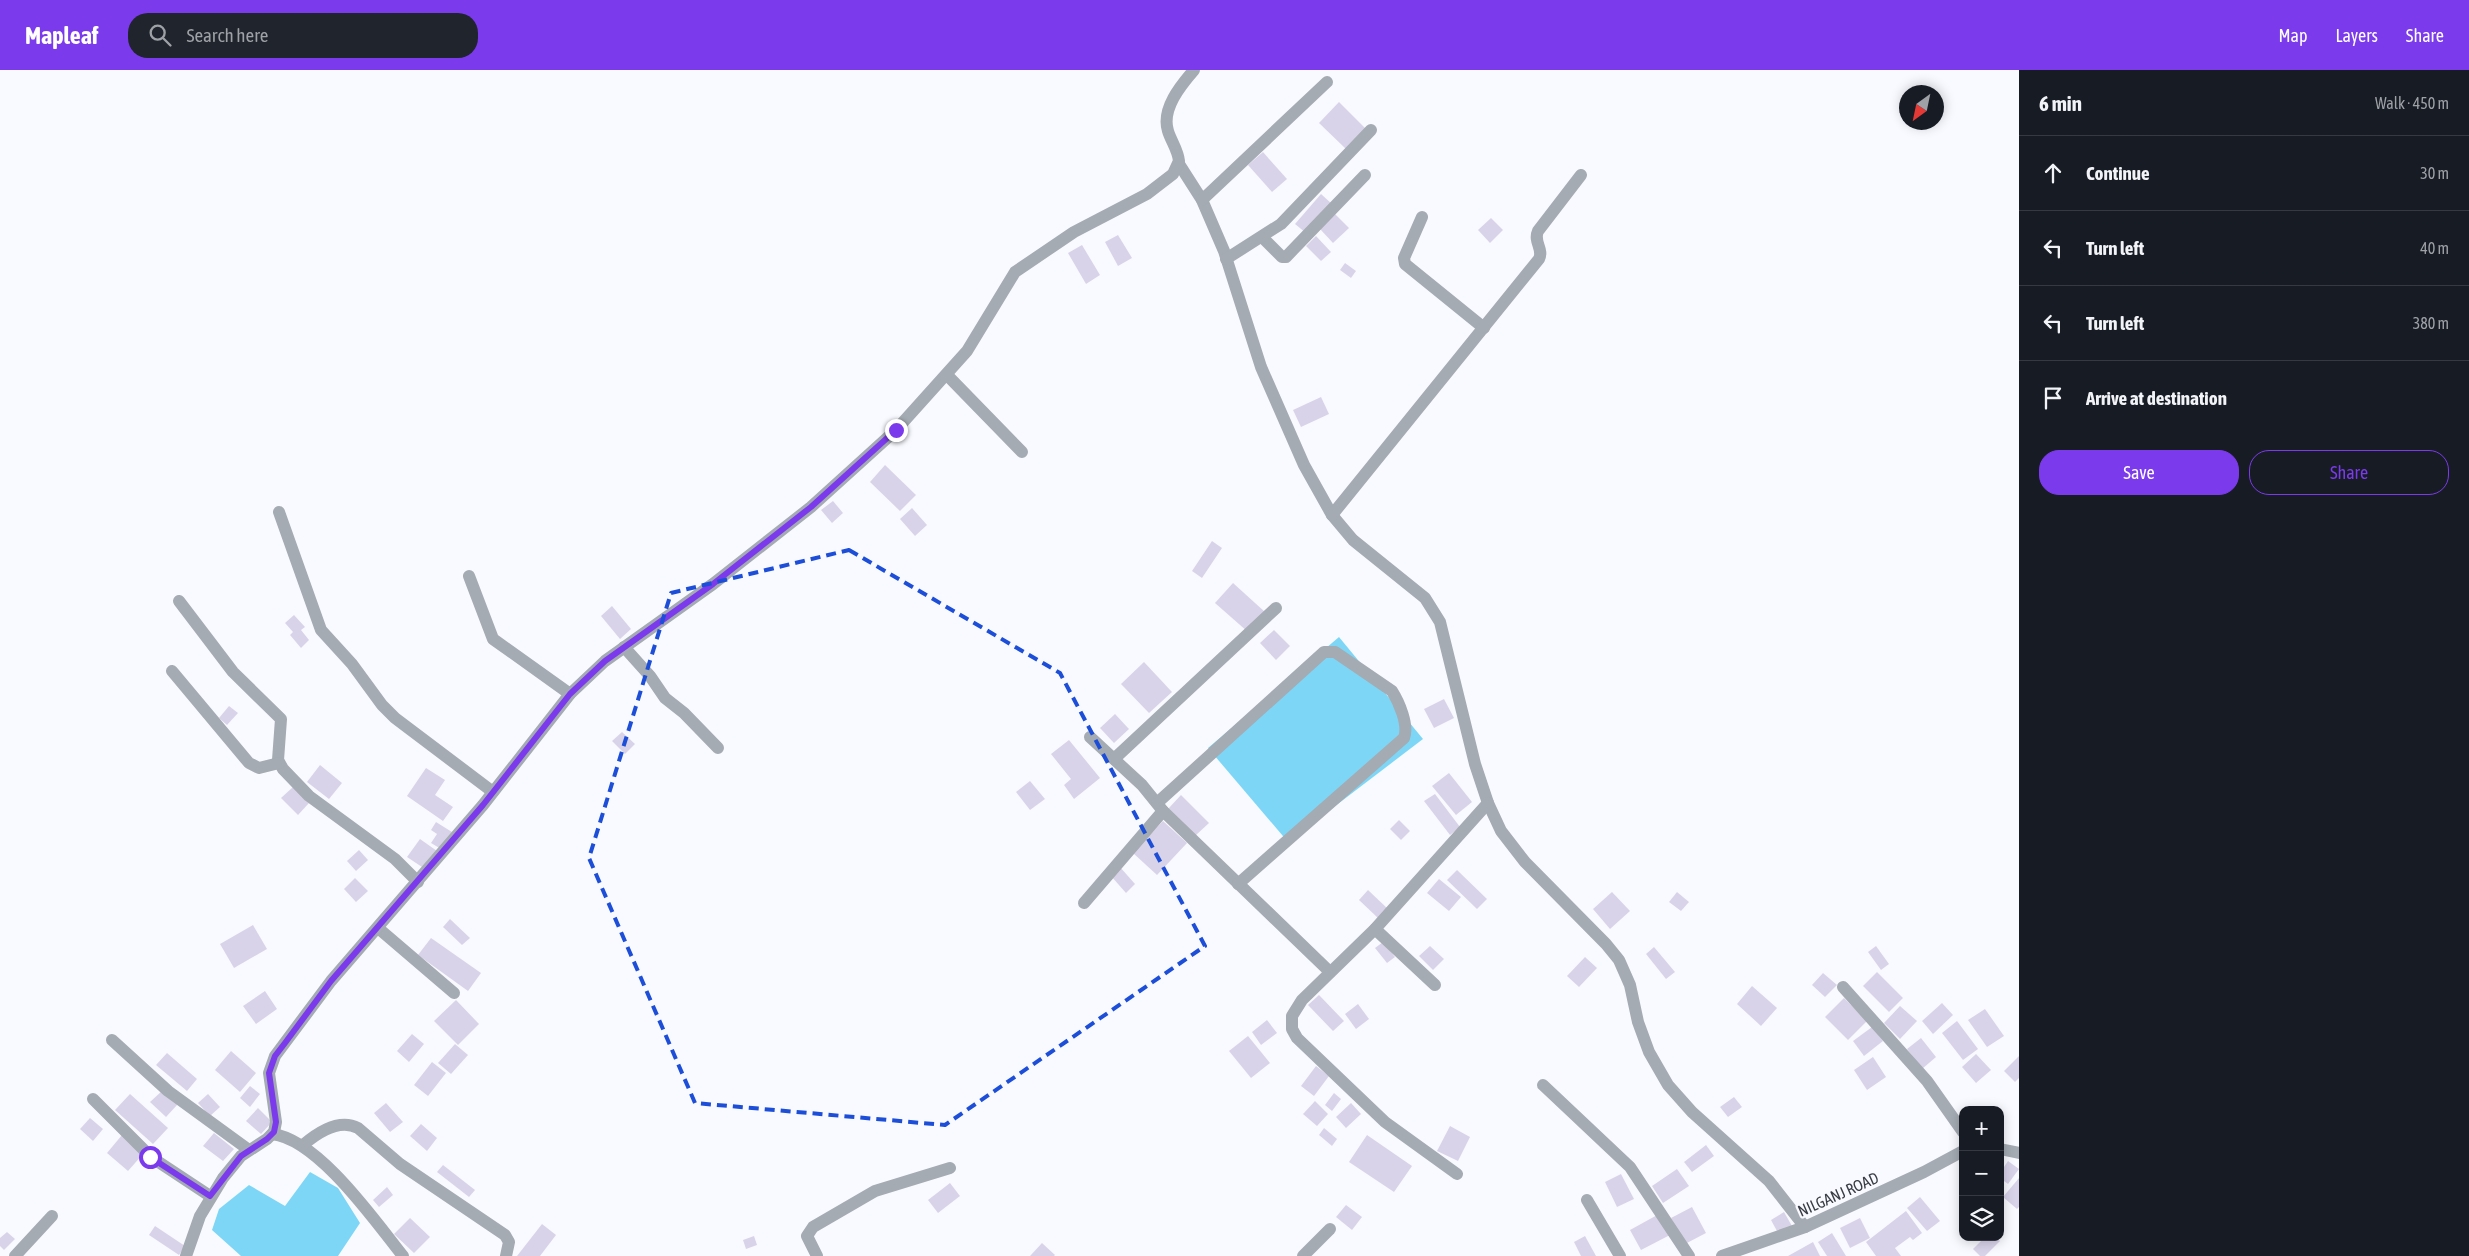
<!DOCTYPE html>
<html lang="en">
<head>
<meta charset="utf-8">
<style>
  :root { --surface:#171b24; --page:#20242c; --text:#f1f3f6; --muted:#9ea1a6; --line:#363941; --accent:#7c3aed }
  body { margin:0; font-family:"Asap Condensed",sans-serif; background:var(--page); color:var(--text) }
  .controls { position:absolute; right:15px; bottom:15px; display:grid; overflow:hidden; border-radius:10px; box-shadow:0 2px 12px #0003 }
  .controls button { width:45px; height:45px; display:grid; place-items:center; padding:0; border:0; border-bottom:1px solid var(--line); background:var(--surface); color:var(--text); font:25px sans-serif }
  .compass { position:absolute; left:1899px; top:15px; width:45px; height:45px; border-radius:50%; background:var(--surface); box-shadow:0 2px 12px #0003; rotate:213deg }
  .stop { position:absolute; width:15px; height:15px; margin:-11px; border:4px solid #7c3aed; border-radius:50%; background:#fff }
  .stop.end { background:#7c3aed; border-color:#fff; box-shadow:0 1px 5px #0008 }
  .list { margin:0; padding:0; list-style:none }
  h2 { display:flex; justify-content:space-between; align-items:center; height:65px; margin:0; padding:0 20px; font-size:21px }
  h2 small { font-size:16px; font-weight:400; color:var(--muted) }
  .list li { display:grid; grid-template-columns:32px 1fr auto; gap:15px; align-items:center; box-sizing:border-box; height:75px; padding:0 20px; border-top:1px solid var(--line) }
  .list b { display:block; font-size:19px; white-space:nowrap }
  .list em { font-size:16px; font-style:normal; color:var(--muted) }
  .actions { display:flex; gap:10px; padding:15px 20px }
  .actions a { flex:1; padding:11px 0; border:1px solid var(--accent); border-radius:20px; text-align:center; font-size:18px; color:var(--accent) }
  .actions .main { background:var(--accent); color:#fff }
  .icon { flex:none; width:28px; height:28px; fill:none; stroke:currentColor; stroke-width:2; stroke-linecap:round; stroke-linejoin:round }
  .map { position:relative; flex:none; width:2019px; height:1186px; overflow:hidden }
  header { display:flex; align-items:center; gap:30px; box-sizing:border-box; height:70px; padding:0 25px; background:var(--accent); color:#fff }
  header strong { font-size:24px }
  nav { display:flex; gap:28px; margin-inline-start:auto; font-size:18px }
  .search { width:350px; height:45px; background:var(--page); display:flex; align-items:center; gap:12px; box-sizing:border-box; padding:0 18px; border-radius:20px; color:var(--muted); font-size:19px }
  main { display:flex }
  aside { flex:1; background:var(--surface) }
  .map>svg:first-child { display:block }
  .water { fill:#7dd6f6 }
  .building { fill:#d9d3e9 }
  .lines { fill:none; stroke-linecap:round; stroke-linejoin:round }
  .minor { stroke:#a4abb2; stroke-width:12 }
  .tertiary { stroke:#a4abb2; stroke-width:12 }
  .route { stroke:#7c3aed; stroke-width:6 }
  .marked { fill:none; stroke:#1d4ed8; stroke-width:4; stroke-dasharray:10 6; stroke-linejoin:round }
  .labels { text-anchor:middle; stroke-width:4.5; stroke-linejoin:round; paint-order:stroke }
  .street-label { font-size:16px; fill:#393c44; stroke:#f9faff }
</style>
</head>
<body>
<header>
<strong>Mapleaf</strong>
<div class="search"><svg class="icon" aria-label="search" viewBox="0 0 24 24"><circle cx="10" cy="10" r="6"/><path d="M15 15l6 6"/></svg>Search here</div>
<nav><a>Map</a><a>Layers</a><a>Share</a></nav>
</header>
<main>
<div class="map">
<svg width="2019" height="1186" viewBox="0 0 2019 1186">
  <rect width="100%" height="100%" fill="#f9faff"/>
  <g class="water">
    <polygon points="1339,567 1423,669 1288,772 1208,678"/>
    <polygon points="310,1102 338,1118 360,1153 338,1186 241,1186 212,1160 219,1139 249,1115 285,1136"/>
  </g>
  <g class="building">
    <polygon points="1339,32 1366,59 1346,79 1319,53"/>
    <polygon points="1263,82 1287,109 1272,122 1248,95"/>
    <polygon points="1321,124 1332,134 1306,163 1295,154"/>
    <polygon points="1335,144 1349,158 1333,173 1320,159"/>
    <polygon points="1491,148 1503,160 1490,173 1478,160"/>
    <polygon points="1118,165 1132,188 1118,196 1105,172"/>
    <polygon points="1316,166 1331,182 1321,191 1306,176"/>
    <polygon points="1082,175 1100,205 1086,214 1068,183"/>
    <polygon points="1345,193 1356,201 1351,208 1340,200"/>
    <polygon points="1321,327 1329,344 1301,357 1293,340"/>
    <polygon points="885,395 916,425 900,441 870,412"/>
    <polygon points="833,431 843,443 832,453 821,440"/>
    <polygon points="912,438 927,455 915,466 900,449"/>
    <polygon points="1212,471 1222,478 1202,508 1192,501"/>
    <polygon points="1233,513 1265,542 1248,562 1215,533"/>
    <polygon points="612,536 631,559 620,569 601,546"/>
    <polygon points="294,545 305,557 301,560 309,570 301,578 290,565 293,562 285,553"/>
    <polygon points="1274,560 1290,576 1276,590 1260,573"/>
    <polygon points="1144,592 1172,622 1149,643 1121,614"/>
    <polygon points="1444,629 1454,648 1434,658 1424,639"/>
    <polygon points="229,636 238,643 227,655 219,648"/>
    <polygon points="1115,644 1129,659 1114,673 1100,658"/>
    <polygon points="622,662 635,674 625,684 612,671"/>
    <polygon points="1069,670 1100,708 1074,729 1064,715 1071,709 1051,684"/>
    <polygon points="320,695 342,713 329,729 307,712"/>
    <polygon points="426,698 445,710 435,725 453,737 443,751 407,726"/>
    <polygon points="1449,703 1472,732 1456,745 1432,716"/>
    <polygon points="1030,711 1045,729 1030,740 1016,722"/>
    <polygon points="293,717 309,733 298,745 281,728"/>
    <polygon points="1435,724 1460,757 1450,765 1424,731"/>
    <polygon points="1181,725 1209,753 1195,766 1168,739"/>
    <polygon points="1399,750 1410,761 1401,770 1390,759"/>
    <polygon points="1163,751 1187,773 1157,805 1133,783"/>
    <polygon points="436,752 452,762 441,779 431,773 437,764 431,760"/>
    <polygon points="420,769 437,781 425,799 407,787"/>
    <polygon points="359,780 368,790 356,801 347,791"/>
    <polygon points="1120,797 1135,814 1126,823 1111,806"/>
    <polygon points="1457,800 1487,829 1477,839 1447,810"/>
    <polygon points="355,808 368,821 356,832 344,819"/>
    <polygon points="1439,809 1461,827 1449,841 1427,823"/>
    <polygon points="1368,820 1388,839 1379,849 1359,830"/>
    <polygon points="1612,822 1630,841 1610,859 1593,839"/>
    <polygon points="1677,822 1689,832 1681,841 1669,832"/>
    <polygon points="450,849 470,868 462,875 443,857"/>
    <polygon points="253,855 267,879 234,898 220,874"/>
    <polygon points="431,868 481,903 468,921 418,885"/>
    <polygon points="1383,872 1395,887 1387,893 1375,878"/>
    <polygon points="1430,876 1444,889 1433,900 1419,886"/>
    <polygon points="1876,876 1889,894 1881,900 1868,882"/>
    <polygon points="1654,877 1675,902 1666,909 1646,884"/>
    <polygon points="1585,887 1597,898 1579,917 1567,906"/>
    <polygon points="1877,902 1903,928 1889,942 1863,916"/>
    <polygon points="1823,903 1837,915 1825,927 1812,915"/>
    <polygon points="1752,916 1777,938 1761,956 1737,934"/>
    <polygon points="265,921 277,939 256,954 243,936"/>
    <polygon points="1319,925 1344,951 1333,961 1308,935"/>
    <polygon points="1844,928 1867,951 1848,970 1825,947"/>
    <polygon points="456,930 479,954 458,975 434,951"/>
    <polygon points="1942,933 1953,945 1933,964 1922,951"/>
    <polygon points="1358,934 1369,949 1356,959 1345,944"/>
    <polygon points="1900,936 1917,951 1900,969 1884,953"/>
    <polygon points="1985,939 2004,966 1987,977 1968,950"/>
    <polygon points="1267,950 1277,963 1261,975 1252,962"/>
    <polygon points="1957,951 1978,979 1963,990 1942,963"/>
    <polygon points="1872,957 1883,971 1864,986 1853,971"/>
    <polygon points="412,964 424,974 409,992 397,981"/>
    <polygon points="1248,966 1270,993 1251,1008 1229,981"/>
    <polygon points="1921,968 1936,987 1922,999 1907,979"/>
    <polygon points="455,974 468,985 451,1004 438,993"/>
    <polygon points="231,981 256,1003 240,1022 215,1000"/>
    <polygon points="167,983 197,1009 187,1021 156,995"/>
    <polygon points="1976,984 1991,1000 1976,1013 1962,997"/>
    <polygon points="2019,986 2019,1008 2015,1012 2004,1001"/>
    <polygon points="1873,987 1886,1007 1867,1020 1854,1000"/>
    <polygon points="432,992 446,1003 428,1026 414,1015"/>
    <polygon points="1316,996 1329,1006 1314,1026 1301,1016"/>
    <polygon points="250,1016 260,1024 250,1037 240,1028"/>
    <polygon points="163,1020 178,1034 166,1047 150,1032"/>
    <polygon points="1334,1023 1341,1029 1332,1041 1325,1035"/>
    <polygon points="130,1024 168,1058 153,1074 115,1040"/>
    <polygon points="208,1024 220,1037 210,1046 198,1033"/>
    <polygon points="1734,1027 1742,1037 1728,1047 1720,1037"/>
    <polygon points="1315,1031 1328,1044 1317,1056 1303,1044"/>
    <polygon points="386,1033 403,1052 390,1062 374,1043"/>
    <polygon points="1351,1033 1361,1044 1346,1058 1336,1047"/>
    <polygon points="258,1038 272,1052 261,1064 246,1051"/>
    <polygon points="90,1048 103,1059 93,1071 80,1059"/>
    <polygon points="421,1054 437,1068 427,1081 410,1066"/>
    <polygon points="1450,1056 1470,1067 1458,1091 1437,1081"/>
    <polygon points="1324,1058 1337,1069 1332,1076 1319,1065"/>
    <polygon points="214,1063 234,1079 223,1091 203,1076"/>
    <polygon points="122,1065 143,1084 128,1101 107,1083"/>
    <polygon points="1367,1065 1412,1096 1394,1122 1349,1092"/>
    <polygon points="1706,1075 1714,1086 1692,1102 1684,1092"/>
    <polygon points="2008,1091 2019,1099 2008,1114 2000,1108 2000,1103"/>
    <polygon points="443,1095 475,1120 469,1127 437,1102"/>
    <polygon points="1677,1099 1689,1116 1663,1133 1652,1116"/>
    <polygon points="1621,1104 1634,1129 1617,1137 1605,1112"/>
    <polygon points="2019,1108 2019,1137 2017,1139 2003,1127"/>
    <polygon points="950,1113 960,1126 938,1143 928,1130"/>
    <polygon points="387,1117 393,1125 379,1137 373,1130"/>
    <polygon points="1920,1127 1940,1151 1927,1161 1907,1138"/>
    <polygon points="1346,1135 1362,1147 1352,1160 1336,1147"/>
    <polygon points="1692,1137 1706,1163 1685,1174 1671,1148"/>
    <polygon points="1906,1141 1922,1163 1913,1170 1910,1167 1895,1178 1901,1186 1876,1186 1866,1172"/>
    <polygon points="1784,1142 1792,1156 1778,1163 1771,1150"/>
    <polygon points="1659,1144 1670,1165 1641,1180 1630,1160"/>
    <polygon points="410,1148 430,1167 414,1183 394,1164"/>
    <polygon points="1860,1148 1870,1168 1850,1178 1840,1158"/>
    <polygon points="542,1154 556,1165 540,1186 517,1186"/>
    <polygon points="155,1156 185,1176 179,1185 149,1165"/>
    <polygon points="7,1162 15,1169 4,1180 0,1176 0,1168"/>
    <polygon points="1832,1163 1846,1186 1827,1186 1818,1172"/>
    <polygon points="754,1166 757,1175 746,1179 743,1170"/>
    <polygon points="1585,1166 1596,1186 1581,1186 1574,1172"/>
    <polygon points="1985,1167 1996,1167 2000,1171 1985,1186 1980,1186 1973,1179"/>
    <polygon points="1813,1172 1820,1186 1788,1186"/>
    <polygon points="1042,1173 1055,1185 1054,1186 1030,1186"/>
  </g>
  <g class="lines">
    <g class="minor">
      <polyline points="1179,94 1202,130 1224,181 1261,297 1304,395 1332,445 1353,470 1425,528 1440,552 1475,694 1488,733 1501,761 1525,792 1606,874 1619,890 1630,915 1638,952 1649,982 1668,1015 1692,1042 1769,1111 1805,1157"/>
      <polyline points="1202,130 1327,12"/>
      <polyline points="1422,147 1404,188 1405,194 1484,258"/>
      <polyline points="1262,167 1282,187 1286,187 1365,105"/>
      <polyline points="1226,189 1281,154 1371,60"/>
      <polyline points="947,305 1022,382"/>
      <polyline points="279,442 321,560 352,594 382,635 395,648 493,722"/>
      <path d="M1332 445 1539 189C1544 179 1533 172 1538 161L1581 105"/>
      <polyline points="469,506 493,569 570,624"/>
      <polyline points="179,531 233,602 281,649 278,690 283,699 309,726 395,789 418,812"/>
      <polyline points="624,577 650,606 665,628 684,643 718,678"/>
      <polyline points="172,601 249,693 259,698 279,693"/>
      <polyline points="1090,667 1142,715 1163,741 1330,902"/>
      <polyline points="1114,689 1276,538"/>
      <path d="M1157 733 1324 582H1335L1392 621C1399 632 1409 655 1404 668L1238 814"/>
      <polyline points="1084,833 1163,741"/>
      <polyline points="378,858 454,923"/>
      <polyline points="1375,859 1435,915"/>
      <polyline points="1843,917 1927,1011 1963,1062"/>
      <polyline points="112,970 168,1021 249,1080"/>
      <polyline points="1543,1015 1630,1097 1689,1186"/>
      <polyline points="93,1029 151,1087 210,1126"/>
      <path d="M272 1064C318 1069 375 1151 403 1186"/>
      <path d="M303 1075C317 1063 339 1048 358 1058L400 1094 505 1165 509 1172 506 1186"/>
      <polyline points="1457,1104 1385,1052 1297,968 1292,959 1292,946 1302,930 1375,859 1488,733"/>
      <polyline points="1587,1130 1620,1186"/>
      <polyline points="15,1186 52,1146"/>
      <polyline points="817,1186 807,1166 813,1157 875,1121 950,1098"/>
      <polyline points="1303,1186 1330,1159"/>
    </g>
    <g class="tertiary">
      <polyline points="2000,1079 2019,1083"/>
      <path d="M186 1186 200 1146 223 1108 241 1086 267 1069 274 1062 276 1052 269 1003 275 986 331 911 483 735 570 624 605 591 713 514 811 437 896 360 967 281 1015 202 1074 162 1147 124 1173 104 1179 91C1178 80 1171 71 1168 61 1161 39 1181 15 1194 0"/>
      <polyline points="1722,1186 1805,1157 1924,1102 1963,1081"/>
    </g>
  </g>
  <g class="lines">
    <polyline class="route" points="150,1087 210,1126 241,1086 267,1069 274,1062 276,1052 269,1003 275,986 285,973 331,911 483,735 570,624 605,591 713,514 811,437 896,360"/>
  </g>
  <path class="marked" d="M849 480 1060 603 1205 876 945 1055 695 1033 589 788 671 523Z"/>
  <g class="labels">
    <g class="street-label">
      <text transform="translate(1838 1124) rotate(-24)" y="6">NILGANJ ROAD</text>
    </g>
  </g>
</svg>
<div class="controls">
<button>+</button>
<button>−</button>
<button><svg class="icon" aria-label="layers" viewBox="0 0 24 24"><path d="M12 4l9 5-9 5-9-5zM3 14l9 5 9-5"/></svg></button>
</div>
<svg class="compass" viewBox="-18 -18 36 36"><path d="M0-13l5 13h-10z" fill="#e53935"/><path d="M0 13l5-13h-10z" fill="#9ea1a6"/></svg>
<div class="stop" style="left:150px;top:1087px"></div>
<div class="stop end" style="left:896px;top:360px"></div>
</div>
<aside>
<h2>6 min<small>Walk · 450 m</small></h2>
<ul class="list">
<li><svg class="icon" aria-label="ahead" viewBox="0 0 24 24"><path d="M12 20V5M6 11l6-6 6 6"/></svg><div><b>Continue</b></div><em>30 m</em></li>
<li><svg class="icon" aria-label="left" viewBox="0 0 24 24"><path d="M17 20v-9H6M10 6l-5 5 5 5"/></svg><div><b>Turn left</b></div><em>40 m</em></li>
<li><svg class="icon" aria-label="left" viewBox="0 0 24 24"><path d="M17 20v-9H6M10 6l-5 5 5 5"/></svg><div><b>Turn left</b></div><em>380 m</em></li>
<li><svg class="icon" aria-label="arrive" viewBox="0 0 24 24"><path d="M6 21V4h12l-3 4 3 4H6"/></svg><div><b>Arrive at destination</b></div></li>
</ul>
<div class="actions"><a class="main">Save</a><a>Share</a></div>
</aside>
</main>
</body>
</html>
